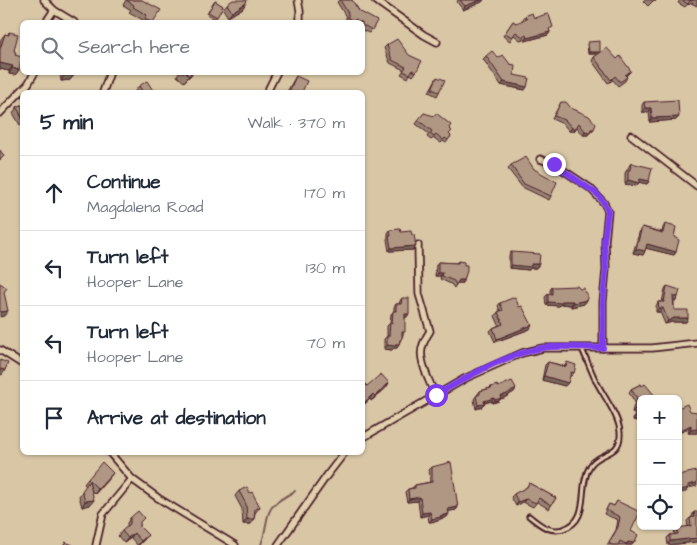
<!DOCTYPE html>
<html lang="en">
<head>
<meta charset="utf-8">
<style>
  :root { --surface:#fff; --page:#f2f2f3; --text:#1f2937; --muted:#747a83; --line:#e0e1e3 }
  body { margin:0; font-family:"Architects Daughter",sans-serif; background:var(--page); color:var(--text) }
  .controls { position:absolute; right:15px; bottom:15px; display:grid; overflow:hidden; border-radius:8px; box-shadow:0 1px 4px #0004 }
  .controls button { width:45px; height:45px; display:grid; place-items:center; padding:0; border:0; border-bottom:1px solid var(--line); background:var(--surface); color:var(--text); font:25px sans-serif }
  .stop { position:absolute; width:15px; height:15px; margin:-11px; border:4px solid #7c3aed; border-radius:50%; background:#fff }
  .stop.end { background:#7c3aed; border-color:#fff; box-shadow:0 1px 5px #0008 }
  .list { margin:0; padding:0; list-style:none }
  h2 { display:flex; justify-content:space-between; align-items:center; height:65px; margin:0; padding:0 20px; font-size:21px }
  h2 small { font-size:16px; font-weight:400; color:var(--muted) }
  .list li { display:grid; grid-template-columns:32px 1fr auto; gap:15px; align-items:center; box-sizing:border-box; height:75px; padding:0 20px; border-top:1px solid var(--line) }
  .list b { display:block; font-size:19px; white-space:nowrap }
  .list p { margin:0; font-size:16px; white-space:nowrap; color:var(--muted) }
  .list em { font-size:16px; font-style:normal; color:var(--muted) }
  .icon { flex:none; width:28px; height:28px; fill:none; stroke:currentColor; stroke-width:2; stroke-linecap:round; stroke-linejoin:round }
  .map { position:relative; flex:none; width:697px; height:545px; overflow:hidden }
  .search { position:absolute; background:var(--surface); box-shadow:0 1px 4px #0004; left:20px; top:20px; width:345px; height:55px; display:flex; align-items:center; gap:12px; box-sizing:border-box; padding:0 18px; border-radius:8px; color:var(--muted); font-size:19px }
  .panel { position:absolute; background:var(--surface); box-shadow:0 1px 4px #0004; left:20px; top:90px; width:345px; height:365px; border-radius:8px }
  .map>svg:first-child { display:block }
  .lines { fill:none; stroke-linecap:round; stroke-linejoin:round }
  .stream { stroke:#7e5c58; stroke-width:2 }
  .lane-casing { stroke:#4a1f2b; stroke-width:7 }
  .street-casing { stroke:#4a1f2b; stroke-width:9 }
  .lane { stroke:#e1d0ad; stroke-width:3 }
  .street { stroke:#e1d0ad; stroke-width:5.5 }
  .wall { fill:#978271; stroke:#4a1f2b }
  .shaded-wall { fill:#7b6a5c; stroke:#4a1f2b }
  .building { fill:#b09783; stroke:#4a1f2b }
  .route { stroke:#7c3aed; stroke-width:6 }
</style>
</head>
<body>
<div class="map">
<svg width="697" height="545" viewBox="0 0 697 545">
  <rect width="100%" height="100%" fill="#d8c6a5"/>
  <filter id="ink" filterUnits="userSpaceOnUse"><feTurbulence type="fractalNoise" baseFrequency=".02" numOctaves="2"/><feDisplacementMap in="SourceGraphic" scale="10" xChannelSelector="R" yChannelSelector="G"/><feConvolveMatrix kernelMatrix="1 2 1 2 8 2 1 2 1" color-interpolation-filters="sRGB"/></filter>
  <g filter="url(#ink)">
    <g class="lines">
      <path class="stream" d="M261 545C272 513 259 510 295 491"/>
      <defs>
        <path id="lane" d="M529 516C539 524 549 533 563 529 592 520 577 486 590 466 599 451 622 457 620 432 619 415 601 393 594 377 590 368 586 358 582 349"/>
        <g id="street">
          <polyline points="44,0 54,10 74,22"/>
          <polyline points="298,0 300,11 300,22"/>
          <polyline points="375,0 424,35 437,42"/>
          <polyline points="46,22 54,10"/>
          <polyline points="103,92 110,72"/>
          <polyline points="267,92 277,72"/>
          <polyline points="0,113 28,84 35,72"/>
          <polyline points="631,135 697,186"/>
          <polyline points="540,159 554,164 590,188 604,203 608,211 605,241 606,269 603,302 603,348"/>
          <path d="M418 245 419 294 430 331C418 349 420 357 427 376 430 383 432 389 436 395"/>
          <polyline points="0,350 22,364"/>
          <polyline points="362,438 466,378 522,353 543,348 652,348 697,343"/>
          <polyline points="109,452 132,479 158,498 235,545"/>
          <polyline points="96,545 103,514 132,479"/>
          <polyline points="278,545 328,474 345,452"/>
        </g>
      </defs>
      <use href="#lane" class="lane-casing"/>
      <use href="#street" class="street-casing"/>
      <use href="#lane" class="lane"/>
      <use href="#street" class="street"/>
    </g>
    <g class="wall">
      <polygon points="126,0 142,0 153,22 142,22 143,20 129,12 131,10 123,5"/>
      <polygon points="339,0 352,0 372,30 369,33 362,30 362,22 346,22 346,17 337,2"/>
      <polygon points="458,0 484,0 482,2 463,10 457,2"/>
      <polygon points="644,0 656,0 655,2 654,0 648,6 643,1"/>
      <polygon points="680,0 697,0 697,6 691,3 689,5 688,4 685,7 678,3"/>
      <polygon points="215,1 223,6 215,19 207,14"/>
      <polygon points="227,4 243,8 228,17 223,9"/>
      <polygon points="525,16 534,18 550,31 550,32 548,35 525,41 524,39 520,40 514,35 510,41 503,36 513,21 516,23 523,21 523,19"/>
      <polygon points="9,32 19,70 15,75 9,74 9,71 0,69 0,43 1,39 5,34 8,35"/>
      <polygon points="588,42 600,52 599,54 588,54 587,44"/>
      <polygon points="387,45 416,72 413,76 410,74 408,78 401,74 404,70 390,63 384,48"/>
      <polygon points="486,56 514,75 525,90 501,85 483,59"/>
      <polygon points="594,57 617,59 631,71 626,76 627,77 625,81 618,86 613,80 608,83 592,61"/>
      <polygon points="60,72 73,72 74,75 70,80 61,81"/>
      <polygon points="179,72 194,72 184,82 177,76"/>
      <polygon points="296,76 302,92 287,92 293,81"/>
      <polygon points="437,77 439,92 437,96 429,92"/>
      <polygon points="139,86 154,92 136,92 135,91"/>
      <polygon points="561,102 591,132 590,132 588,135 583,135 577,127 574,131 569,131 563,124 552,119"/>
      <polygon points="644,102 676,120 650,122 649,112 642,112 642,105"/>
      <polygon points="22,105 22,124 20,125 13,113 17,107"/>
      <polygon points="424,113 449,128 449,134 451,136 446,143 443,141 441,143 434,138 431,140 427,137 429,134 416,124"/>
      <polygon points="631,163 649,181 647,184 639,182 636,186 625,184 625,173"/>
      <polygon points="511,165 551,196 549,200 522,187 508,169"/>
      <polygon points="665,224 674,237 676,252 674,255 646,248 643,255 633,253 640,230 642,227 662,232 663,228"/>
      <polygon points="390,230 416,246 413,250 389,251 387,239 388,237 388,233"/>
      <polygon points="511,252 539,264 536,268 531,268 529,270 509,268 509,255"/>
      <polygon points="458,261 462,283 457,283 454,288 451,284 440,279 441,276 435,276 436,265 438,262 456,263"/>
      <polygon points="667,286 678,297 676,301 674,300 674,310 688,318 686,322 672,322 665,324 660,312 656,312 656,306 658,302 662,302 665,289"/>
      <polygon points="552,287 585,293 587,300 584,304 571,307 571,305 561,304 559,306 546,305 545,297 548,294 550,294 550,290"/>
      <polygon points="402,298 407,317 405,317 403,335 397,348 394,348 392,350 384,349 384,339 387,336 387,326 390,323 391,314 394,311 394,307 396,304 399,304 400,301"/>
      <polygon points="500,303 519,307 530,329 495,342 490,331 493,328 499,325 495,316 498,312 500,311 498,306"/>
      <polygon points="548,362 565,366 567,362 574,373 571,376 570,376 565,386 542,380 545,365"/>
      <polygon points="641,384 641,422 633,420 635,413 632,412 635,402 629,393 631,389"/>
      <polygon points="367,386 386,388 371,401 370,399 362,406 362,387"/>
      <polygon points="491,387 516,388 514,392 504,398 500,399 499,401 492,403 492,401 484,403 482,407 476,409 474,399 480,391 490,388"/>
      <polygon points="678,408 697,433 688,433 689,429 678,433"/>
      <polygon points="432,467 458,507 456,510 449,511 447,517 440,519 438,521 429,522 428,515 420,517 418,501 407,502 405,492 408,489 412,488 415,485 430,482 429,470"/>
      <polygon points="109,478 95,494 92,491 90,505 82,507 79,496 86,486 84,484 88,479"/>
      <polygon points="529,483 556,498 549,509 537,502 533,507 523,502 516,506 511,497 514,494 526,488"/>
      <polygon points="239,491 250,493 260,507 255,513 254,519 251,524 243,524 242,509 235,496"/>
      <polygon points="617,501 631,531 634,543 632,545 607,545 616,530 618,520 604,514 609,504 614,506"/>
      <polygon points="694,512 696,542 668,545 667,538 670,535 675,534 674,532 677,528 688,527 687,521 690,518 692,518 692,516"/>
      <polygon points="130,518 140,524 140,527 144,540 139,545 137,545 131,538 124,543 118,536 122,531 127,527 127,523"/>
    </g>
    <g class="shaded-wall">
      <polygon points="481,0 484,0 482,2 463,10 465,6"/>
      <polygon points="246,3 243,8 228,17 232,12"/>
      <polygon points="550,32 548,35 525,41 527,38"/>
      <polygon points="589,52 600,52 599,54 588,54"/>
      <polygon points="0,63 13,66 9,71 0,69"/>
      <polygon points="12,68 19,70 15,75 9,74"/>
      <polygon points="192,72 194,72 184,82 189,76"/>
      <polygon points="64,75 74,75 70,80 61,81"/>
      <polygon points="504,82 527,87 525,90 501,85"/>
      <polygon points="645,108 651,108 649,112 642,112"/>
      <polygon points="679,117 676,120 650,122 652,118"/>
      <polygon points="572,128 576,128 574,131 569,131"/>
      <polygon points="591,129 594,129 591,132 590,132 588,135 583,135 585,131"/>
      <polygon points="640,179 649,181 647,184 637,182"/>
      <polygon points="628,180 639,183 636,186 625,184"/>
      <polygon points="647,244 676,252 674,255 645,248"/>
      <polygon points="416,246 413,250 389,251 391,248"/>
      <polygon points="636,249 645,251 643,255 633,253"/>
      <polygon points="531,264 539,264 536,268 531,268 529,270 509,268 511,265"/>
      <polygon points="438,273 443,273 441,276 435,276"/>
      <polygon points="459,280 464,280 462,283 457,283"/>
      <polygon points="673,296 678,297 676,301 671,299"/>
      <polygon points="587,300 584,304 571,307 573,303"/>
      <polygon points="562,301 573,301 571,305 561,304 559,306 546,305 548,302"/>
      <polygon points="659,308 663,308 660,312 656,312"/>
      <polygon points="8,311 4,316 0,317 0,312"/>
      <polygon points="405,314 409,314 407,317 402,317"/>
      <polygon points="674,318 688,318 686,322 672,322 665,324 668,321"/>
      <polygon points="532,325 530,329 495,342 497,339"/>
      <polygon points="395,344 399,344 397,348 394,348 392,350 384,349 387,345"/>
      <polygon points="0,369 5,370 2,375 0,374"/>
      <polygon points="544,376 568,383 565,386 542,380"/>
      <polygon points="389,383 386,388 371,401 375,396"/>
      <polygon points="516,388 514,392 504,398 500,399 499,401 492,403 495,400"/>
      <polygon points="373,394 370,399 362,406 365,402"/>
      <polygon points="494,398 492,401 481,404 484,401"/>
      <polygon points="485,404 482,407 476,409 478,405"/>
      <polygon points="635,409 638,410 635,413 632,412"/>
      <polygon points="636,417 641,418 641,422 633,420"/>
      <polygon points="691,425 689,429 678,433 681,430"/>
      <polygon points="697,429 697,433 688,433 691,430"/>
      <polygon points="113,473 109,478 95,494 98,489"/>
      <polygon points="697,483 697,486 688,488 686,492 678,493 678,491 688,485"/>
      <polygon points="420,497 418,501 407,502 409,499"/>
      <polygon points="526,499 523,502 516,506 518,502"/>
      <polygon points="94,500 90,505 82,507 85,501"/>
      <polygon points="458,507 456,510 446,512 448,509"/>
      <polygon points="430,512 428,515 420,517 422,513"/>
      <polygon points="449,514 447,517 440,519 438,521 429,522 432,519"/>
      <polygon points="247,519 254,519 251,524 243,524"/>
      <polygon points="134,533 131,538 124,543 128,538"/>
      <polygon points="148,535 144,540 138,545 141,541"/>
      <polygon points="697,538 696,542 668,545 670,541"/>
      <polygon points="628,542 634,543 632,545 626,545"/>
    </g>
    <g class="building">
      <polygon points="126,0 142,0 161,10 153,22 151,22 145,19 147,15 133,7 134,5"/>
      <polygon points="233,0 247,0 246,3 232,12 227,4"/>
      <polygon points="340,0 352,0 359,11 377,21 372,30 365,26 362,26 362,22 358,22 356,19 353,21 348,18 348,13"/>
      <polygon points="460,0 481,0 465,6"/>
      <polygon points="681,0 693,0 692,1 690,0 688,4"/>
      <polygon points="215,1 223,6 217,17 208,12"/>
      <polygon points="532,13 534,18 547,14 549,15 553,27 549,29 550,32 527,38 526,35 523,37 516,32 512,37 505,33 513,21 516,23 527,19 525,16"/>
      <polygon points="9,32 18,34 14,51 16,52 15,55 22,57 19,70 12,68 13,66 0,63 0,49 5,34 9,35"/>
      <polygon points="397,39 409,55 422,61 416,72 412,70 410,74 403,71 406,67 392,60 387,45"/>
      <polygon points="600,41 600,52 589,52 588,42"/>
      <polygon points="607,48 617,59 620,56 631,71 625,75 627,77 620,82 615,76 611,80 594,57"/>
      <polygon points="492,51 498,58 503,55 510,64 515,65 514,75 529,78 527,87 504,82 486,56"/>
      <polygon points="64,72 73,72 74,75 64,75"/>
      <polygon points="185,72 192,72 189,76"/>
      <polygon points="296,76 307,81 302,92 289,92"/>
      <polygon points="437,77 445,80 439,92 432,89"/>
      <polygon points="147,81 154,92 143,92 139,86"/>
      <polygon points="678,100 679,117 652,118 651,108 645,108 644,102"/>
      <polygon points="561,102 566,102 571,108 589,116 596,124 594,129 591,129 590,132 585,131 579,123 576,128 572,128 565,120 554,116"/>
      <polygon points="22,105 22,118 17,107"/>
      <polygon points="424,113 434,116 436,113 451,125 449,128 452,131 449,134 451,136 448,140 445,138 443,140 436,134 434,137 430,134 432,131 418,120"/>
      <polygon points="0,150 4,156 0,160"/>
      <polygon points="526,157 534,169 557,182 551,196 524,184 511,165"/>
      <polygon points="631,163 652,168 649,181 640,179 639,183 628,180 628,170 630,170"/>
      <polygon points="665,224 676,227 674,237 679,240 676,252 647,244 645,251 636,249 642,227 663,233"/>
      <polygon points="400,229 401,232 411,231 412,235 414,235 416,246 391,248 389,236 391,236 390,230"/>
      <polygon points="511,252 540,254 539,264 531,264 531,267 511,265"/>
      <polygon points="458,261 464,262 464,265 467,265 467,271 464,280 459,280 456,285 454,281 442,276 443,273 438,273 438,262 458,263"/>
      <polygon points="0,283 7,288 4,292 8,311 0,312"/>
      <polygon points="577,286 580,289 584,288 585,293 587,293 587,300 573,303 573,301 562,301 562,303 548,302 548,294 552,294 552,287"/>
      <polygon points="667,286 680,290 678,297 673,296 674,310 688,310 688,318 674,318 668,321 663,308 659,308 658,302 664,302"/>
      <polygon points="515,297 519,307 522,306 532,325 497,339 493,328 503,324 498,312 503,310 500,303"/>
      <polygon points="402,298 409,298 409,314 405,314 405,332 402,332 402,338 400,340 399,344 395,344 395,346 387,345 387,336 389,336 390,323 392,323 393,311 396,311 396,304 401,304"/>
      <polygon points="0,360 8,363 5,370 0,369"/>
      <polygon points="548,362 566,367 567,362 576,365 574,373 571,372 568,383 544,376"/>
      <polygon points="381,374 389,383 375,396 373,394 365,402 362,399 362,387 365,384 367,386"/>
      <polygon points="512,381 516,388 507,394 501,396 501,398 495,400 494,398 484,401 485,404 478,405 476,396 480,394 480,391 492,388 491,387 497,385 498,387"/>
      <polygon points="641,384 642,386 645,384 655,396 654,399 641,399 641,418 636,417 638,410 635,409 637,398 631,389"/>
      <polygon points="687,404 690,411 697,412 697,429 691,430 691,425 681,430 678,425 678,419 680,419 678,416 678,408"/>
      <polygon points="102,462 113,473 98,489 88,479"/>
      <polygon points="451,462 458,507 448,509 449,514 440,516 441,517 432,519 430,512 422,513 420,497 409,499 408,489 415,488 415,485 432,482 432,467"/>
      <polygon points="697,471 697,483 688,485 688,488 678,491 678,475"/>
      <polygon points="89,481 94,500 85,501 82,491"/>
      <polygon points="529,483 556,498 551,505 539,498 536,503 526,499 518,502 514,494 527,487"/>
      <polygon points="247,487 250,493 252,492 260,507 255,509 254,519 247,519 246,504 239,491"/>
      <polygon points="617,501 640,512 631,531 638,535 634,543 628,542 626,544 620,541 618,545 612,545 609,543 618,527 620,517 606,510 609,504 614,506"/>
      <polygon points="138,511 144,518 140,522 140,527 148,535 141,541 134,533 128,538 122,531 130,524 130,518"/>
      <polygon points="694,512 697,512 697,538 670,541 670,535 678,534 677,528 691,526 690,518 695,517"/>
      <polygon points="65,542 73,545 64,545"/>
    </g>
  </g>
  <g class="lines" filter="url(#ink)">
    <path class="route" d="M436 395C469 376 504 355 542 348 560 345 584 348 603 348V302L606 269 604 241 608 211 604 203 597 194 554 164"/>
  </g>
</svg>
<div class="controls">
<button>+</button>
<button>−</button>
<button><svg class="icon" aria-label="locate" viewBox="0 0 24 24"><circle cx="12" cy="12" r="6"/><path d="M12 2v4M12 18v4M2 12h4M18 12h4"/></svg></button>
</div>
<div class="stop" style="left:436px;top:395px"></div>
<div class="stop end" style="left:554px;top:164px"></div>
<div class="search"><svg class="icon" aria-label="search" viewBox="0 0 24 24"><circle cx="10" cy="10" r="6"/><path d="M15 15l6 6"/></svg>Search here</div>
<section class="panel">
<h2>5 min<small>Walk · 370 m</small></h2>
<ul class="list">
<li><svg class="icon" aria-label="ahead" viewBox="0 0 24 24"><path d="M12 20V5M6 11l6-6 6 6"/></svg><div><b>Continue</b><p>Magdalena Road</p></div><em>170 m</em></li>
<li><svg class="icon" aria-label="left" viewBox="0 0 24 24"><path d="M17 20v-9H6M10 6l-5 5 5 5"/></svg><div><b>Turn left</b><p>Hooper Lane</p></div><em>130 m</em></li>
<li><svg class="icon" aria-label="left" viewBox="0 0 24 24"><path d="M17 20v-9H6M10 6l-5 5 5 5"/></svg><div><b>Turn left</b><p>Hooper Lane</p></div><em>70 m</em></li>
<li><svg class="icon" aria-label="arrive" viewBox="0 0 24 24"><path d="M6 21V4h12l-3 4 3 4H6"/></svg><div><b>Arrive at destination</b></div></li>
</ul>
</section>
</div>
</body>
</html>
